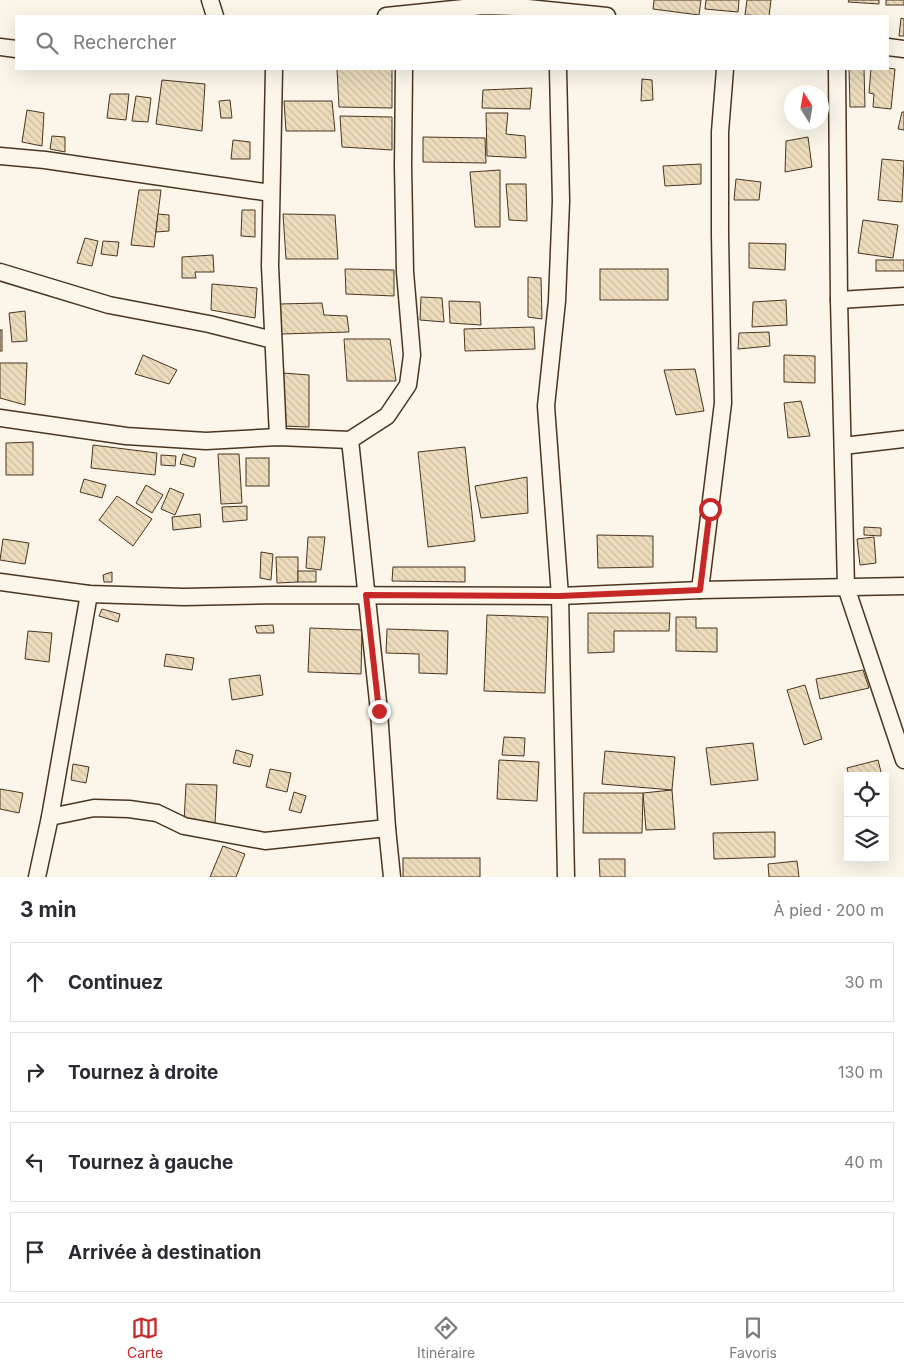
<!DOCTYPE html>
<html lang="fr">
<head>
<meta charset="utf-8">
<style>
  :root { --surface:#fff; --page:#f2f2f3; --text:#2b2b33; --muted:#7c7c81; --line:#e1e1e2; --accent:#c62828 }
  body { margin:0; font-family:Inter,sans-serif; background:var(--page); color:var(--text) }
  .controls { position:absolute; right:15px; bottom:15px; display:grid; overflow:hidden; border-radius:0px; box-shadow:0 5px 20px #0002 }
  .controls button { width:45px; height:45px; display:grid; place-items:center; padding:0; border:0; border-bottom:1px solid var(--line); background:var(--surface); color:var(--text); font:25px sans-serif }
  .compass { position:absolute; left:784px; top:85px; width:45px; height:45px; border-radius:50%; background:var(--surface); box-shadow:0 5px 20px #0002; rotate:349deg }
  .stop { position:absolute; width:15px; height:15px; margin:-11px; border:4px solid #c62828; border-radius:50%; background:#fff }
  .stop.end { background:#c62828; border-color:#fff; box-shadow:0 1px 5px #0008 }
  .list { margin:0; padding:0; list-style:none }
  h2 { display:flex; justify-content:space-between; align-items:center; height:65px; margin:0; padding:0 20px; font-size:21px }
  h2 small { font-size:16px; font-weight:400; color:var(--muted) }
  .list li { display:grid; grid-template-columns:32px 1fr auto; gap:15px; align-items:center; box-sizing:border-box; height:80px; margin:0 10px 10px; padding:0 10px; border:1px solid var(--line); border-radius:0px }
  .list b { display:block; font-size:19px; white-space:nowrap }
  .list em { font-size:16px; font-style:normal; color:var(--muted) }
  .icon { flex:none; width:28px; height:28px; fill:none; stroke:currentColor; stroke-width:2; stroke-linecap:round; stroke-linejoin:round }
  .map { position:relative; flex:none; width:904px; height:877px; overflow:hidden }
  .search { position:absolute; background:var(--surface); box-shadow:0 5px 20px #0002; left:15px; right:15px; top:15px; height:55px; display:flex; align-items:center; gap:12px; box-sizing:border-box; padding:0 18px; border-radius:0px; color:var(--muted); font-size:19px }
  .sheet { height:425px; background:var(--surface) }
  nav { display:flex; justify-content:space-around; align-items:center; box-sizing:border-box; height:70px; border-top:1px solid var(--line); background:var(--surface); font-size:14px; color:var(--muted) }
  nav a { display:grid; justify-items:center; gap:2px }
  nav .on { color:var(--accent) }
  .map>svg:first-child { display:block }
  .building { fill:url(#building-back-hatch); stroke:#4a3520 }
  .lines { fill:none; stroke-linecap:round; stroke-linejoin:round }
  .minor-casing { stroke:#4a3520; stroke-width:19 }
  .minor { stroke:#fbf6e9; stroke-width:16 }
  .route { stroke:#c62828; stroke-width:6 }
</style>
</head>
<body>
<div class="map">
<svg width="904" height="877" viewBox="0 0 904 877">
  <defs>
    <pattern id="building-back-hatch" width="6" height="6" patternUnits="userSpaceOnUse" patternTransform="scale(1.25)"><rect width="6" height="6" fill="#ecdcbc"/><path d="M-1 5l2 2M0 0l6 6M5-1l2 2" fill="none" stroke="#ccbda1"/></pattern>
  </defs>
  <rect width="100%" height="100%" fill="#fbf6e9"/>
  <g class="building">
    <polygon points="654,0 701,0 699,15 653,9"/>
    <polygon points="706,0 739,0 738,12 705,9"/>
    <polygon points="747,0 771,0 769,16 745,15"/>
    <polygon points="849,0 879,0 879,4 848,2"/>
    <rect x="886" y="0" width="18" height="5"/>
    <polygon points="901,18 904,19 904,36 899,36"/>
    <polygon points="888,68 895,69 891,109 873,107 874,94 869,93 871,69"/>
    <polygon points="337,69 392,69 392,108 339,107"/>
    <polygon points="849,69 864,69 865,107 850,107"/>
    <polygon points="642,79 652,80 653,100 641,101"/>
    <polygon points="162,80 205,84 202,131 156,124"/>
    <polygon points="532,88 530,109 482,108 483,90"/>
    <polygon points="110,94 129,94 126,120 107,118"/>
    <polygon points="136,96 151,98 148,122 132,121"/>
    <polygon points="230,100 232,118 221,118 219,101"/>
    <polygon points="284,101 332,101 335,131 286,131"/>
    <polygon points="27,110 44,113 42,146 22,142"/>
    <polygon points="902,112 904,112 904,130 898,129"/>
    <polygon points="486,113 508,113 506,134 525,136 526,158 487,156"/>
    <polygon points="340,116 392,117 392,150 342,147"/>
    <polygon points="52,136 65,137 65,152 50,149"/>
    <polygon points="423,137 485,138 486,163 423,162"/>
    <polygon points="808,137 812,167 785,172 786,141"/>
    <polygon points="233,140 250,142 250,159 231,159"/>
    <polygon points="882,159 904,161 902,202 878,200"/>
    <polygon points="701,164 701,184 665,186 663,166"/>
    <polygon points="500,170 500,227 475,227 470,172"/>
    <polygon points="736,179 761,182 759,200 734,200"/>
    <polygon points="506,184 526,184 527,221 509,220"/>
    <polygon points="139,190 161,190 154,247 131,245"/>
    <polygon points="242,210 255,210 255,237 241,236"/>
    <polygon points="158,214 169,215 169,231 156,232"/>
    <polygon points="283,214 335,215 338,259 286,259"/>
    <polygon points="863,220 898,225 893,258 858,253"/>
    <polygon points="85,238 98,241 92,266 77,263"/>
    <polygon points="103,241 119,242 117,256 101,254"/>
    <polygon points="749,243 786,244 785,270 749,268"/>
    <polygon points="213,255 214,272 195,272 196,278 182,278 182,257"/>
    <rect x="876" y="260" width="28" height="11"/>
    <polygon points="345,269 394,270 394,296 346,294"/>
    <rect x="600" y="269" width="68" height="31"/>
    <polygon points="528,277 541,278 542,319 528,317"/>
    <polygon points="212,284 257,288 255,318 211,310"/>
    <polygon points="421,297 442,298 444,322 420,320"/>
    <polygon points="786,300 787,325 752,327 753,302"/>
    <polygon points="449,301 480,302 481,325 450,323"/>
    <polygon points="322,303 324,315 347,316 349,332 281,334 279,304"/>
    <polygon points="25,311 27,341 12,342 9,313"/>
    <polygon points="534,327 535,349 465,351 464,329"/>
    <rect x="0" y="330" width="2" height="21"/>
    <polygon points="769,332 770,346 738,349 739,333"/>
    <polygon points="344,339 390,339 396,381 347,381"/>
    <polygon points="143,355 177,370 169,384 135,374"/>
    <polygon points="784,355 815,356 815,383 784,382"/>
    <polygon points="0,363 27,363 25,405 0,398"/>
    <polygon points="695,369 704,411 676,415 664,370"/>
    <polygon points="283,373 309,375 309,427 282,426"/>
    <polygon points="801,401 810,436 788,438 784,403"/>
    <polygon points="33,442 33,475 6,475 6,443"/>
    <polygon points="93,445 157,453 155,475 91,468"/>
    <polygon points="465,447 475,541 428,547 418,452"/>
    <polygon points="183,454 196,458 194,467 180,464"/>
    <polygon points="218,454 239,454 242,503 221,504"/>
    <polygon points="161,455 176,456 175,466 161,465"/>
    <rect x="246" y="458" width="23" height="28"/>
    <polygon points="527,477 528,513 481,518 475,486"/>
    <polygon points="84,479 106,485 102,498 80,492"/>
    <polygon points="146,485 163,495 152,513 136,503"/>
    <polygon points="170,488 184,494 175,515 161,509"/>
    <polygon points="117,496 152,519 133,546 99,520"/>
    <polygon points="247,506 247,520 223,522 222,507"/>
    <polygon points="200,514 201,527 173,530 172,517"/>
    <polygon points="864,527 881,528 881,536 864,535"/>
    <polygon points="597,535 653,536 653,567 598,568"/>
    <polygon points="308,537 325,537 321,570 306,568"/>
    <polygon points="874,537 876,563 860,565 857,539"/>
    <polygon points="3,539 29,543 25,564 0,560"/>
    <polygon points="261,552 273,554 271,580 260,578"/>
    <polygon points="276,557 298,557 298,582 277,583"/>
    <polygon points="393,567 465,567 465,582 392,581"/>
    <rect x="298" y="571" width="18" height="11"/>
    <polygon points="112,572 112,582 104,582 103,575"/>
    <polygon points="102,609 120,614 118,622 99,616"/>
    <polygon points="588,613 670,613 669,631 614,631 614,652 588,653"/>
    <polygon points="487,615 548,617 545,693 484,691"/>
    <polygon points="676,617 696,617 696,628 717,628 717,652 676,651"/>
    <polygon points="273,625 274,633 257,633 255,626"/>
    <polygon points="310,628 362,630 361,674 308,672"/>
    <polygon points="387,629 448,631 447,674 419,673 419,654 386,653"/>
    <polygon points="28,631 52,633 49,662 25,659"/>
    <polygon points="166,654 194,658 192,670 164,666"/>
    <polygon points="863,670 869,688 820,699 816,679"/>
    <polygon points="260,675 263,695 232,700 229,679"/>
    <polygon points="805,685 822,739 804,745 787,690"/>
    <polygon points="504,737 525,738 524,756 502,755"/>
    <polygon points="753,743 758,780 711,785 706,748"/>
    <polygon points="236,750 253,755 250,767 233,763"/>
    <polygon points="605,751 675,757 672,790 602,784"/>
    <polygon points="499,760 539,762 537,801 497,799"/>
    <polygon points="878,760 882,776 849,776 847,768"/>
    <polygon points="73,764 89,767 86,783 71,780"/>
    <polygon points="270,769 291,773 287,792 266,787"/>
    <polygon points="186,784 217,785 215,824 184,822"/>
    <polygon points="0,789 23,793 19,813 0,809"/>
    <polygon points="672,790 675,829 646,830 643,793"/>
    <polygon points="294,792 306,796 301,813 289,810"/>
    <polygon points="584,793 643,793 642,833 583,833"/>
    <polygon points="775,832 775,857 714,859 713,833"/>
    <polygon points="223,846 245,854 236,877 210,877"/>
    <rect x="403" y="858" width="77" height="19"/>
    <polygon points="599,859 625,859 625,877 600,877"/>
    <polygon points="797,861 799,877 769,877 768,864"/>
  </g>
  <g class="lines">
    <defs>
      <g id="minor">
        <polyline points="210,0 215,16"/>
        <polyline points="386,16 483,6 518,7 607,16"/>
        <polyline points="0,47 16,49"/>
        <polyline points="888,47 904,49"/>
        <polyline points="274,69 270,266 278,437"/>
        <polyline points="558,69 561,201 557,301 546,406 560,596 566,877"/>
        <polyline points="837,69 839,300 846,587 904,760"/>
        <polyline points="0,156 45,160 271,193"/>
        <polyline points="0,272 109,305 209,324 273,340"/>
        <polyline points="839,300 904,296"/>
        <polyline points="0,418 126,436 206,441 278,437 350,440 387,416 408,385 412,355 405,272 403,166 404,69"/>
        <polyline points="350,440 379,711 387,828 392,877"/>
        <polyline points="843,446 904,439"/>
        <polyline points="0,582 89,594 184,597 276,595 560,596 700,590 904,586"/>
        <polyline points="700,590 723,403 720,235 720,132 725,69"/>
        <polyline points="50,817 94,808 129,809 157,813 184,826 265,841 387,828"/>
        <polyline points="37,877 50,817 89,594"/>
      </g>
    </defs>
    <use href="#minor" class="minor-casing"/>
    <use href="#minor" class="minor"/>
  </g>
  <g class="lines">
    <polyline class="route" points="379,711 366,595 560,596 700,590 710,509"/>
  </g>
</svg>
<div class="controls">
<button><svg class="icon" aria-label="locate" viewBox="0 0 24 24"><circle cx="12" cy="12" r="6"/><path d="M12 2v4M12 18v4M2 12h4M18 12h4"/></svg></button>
<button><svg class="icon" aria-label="layers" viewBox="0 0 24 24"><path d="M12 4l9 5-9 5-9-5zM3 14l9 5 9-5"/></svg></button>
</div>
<svg class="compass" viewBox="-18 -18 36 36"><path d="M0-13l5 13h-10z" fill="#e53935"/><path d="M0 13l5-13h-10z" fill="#7c7c81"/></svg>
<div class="stop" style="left:710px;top:509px"></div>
<div class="stop end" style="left:379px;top:711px"></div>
<div class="search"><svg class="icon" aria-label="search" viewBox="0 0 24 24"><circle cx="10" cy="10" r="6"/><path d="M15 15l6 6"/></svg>Rechercher</div>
</div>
<section class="sheet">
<h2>3 min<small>À pied · 200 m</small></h2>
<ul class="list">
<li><svg class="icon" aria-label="ahead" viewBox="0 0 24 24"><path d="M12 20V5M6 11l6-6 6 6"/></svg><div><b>Continuez</b></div><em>30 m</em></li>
<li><svg class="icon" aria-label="right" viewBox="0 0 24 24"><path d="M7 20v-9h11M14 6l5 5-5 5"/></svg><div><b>Tournez à droite</b></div><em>130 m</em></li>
<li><svg class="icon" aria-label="left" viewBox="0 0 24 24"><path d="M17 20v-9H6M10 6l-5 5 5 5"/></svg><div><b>Tournez à gauche</b></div><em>40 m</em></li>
<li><svg class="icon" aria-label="arrive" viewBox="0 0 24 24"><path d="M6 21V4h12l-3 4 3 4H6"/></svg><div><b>Arrivée à destination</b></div></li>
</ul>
</section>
<nav>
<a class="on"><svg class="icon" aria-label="map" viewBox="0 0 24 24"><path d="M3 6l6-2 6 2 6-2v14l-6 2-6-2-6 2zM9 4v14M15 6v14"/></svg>Carte</a>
<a><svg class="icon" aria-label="directions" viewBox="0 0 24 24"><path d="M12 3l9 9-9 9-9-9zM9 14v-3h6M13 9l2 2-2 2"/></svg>Itinéraire</a>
<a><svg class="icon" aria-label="saved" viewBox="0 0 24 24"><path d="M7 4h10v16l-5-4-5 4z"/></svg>Favoris</a>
</nav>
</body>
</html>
